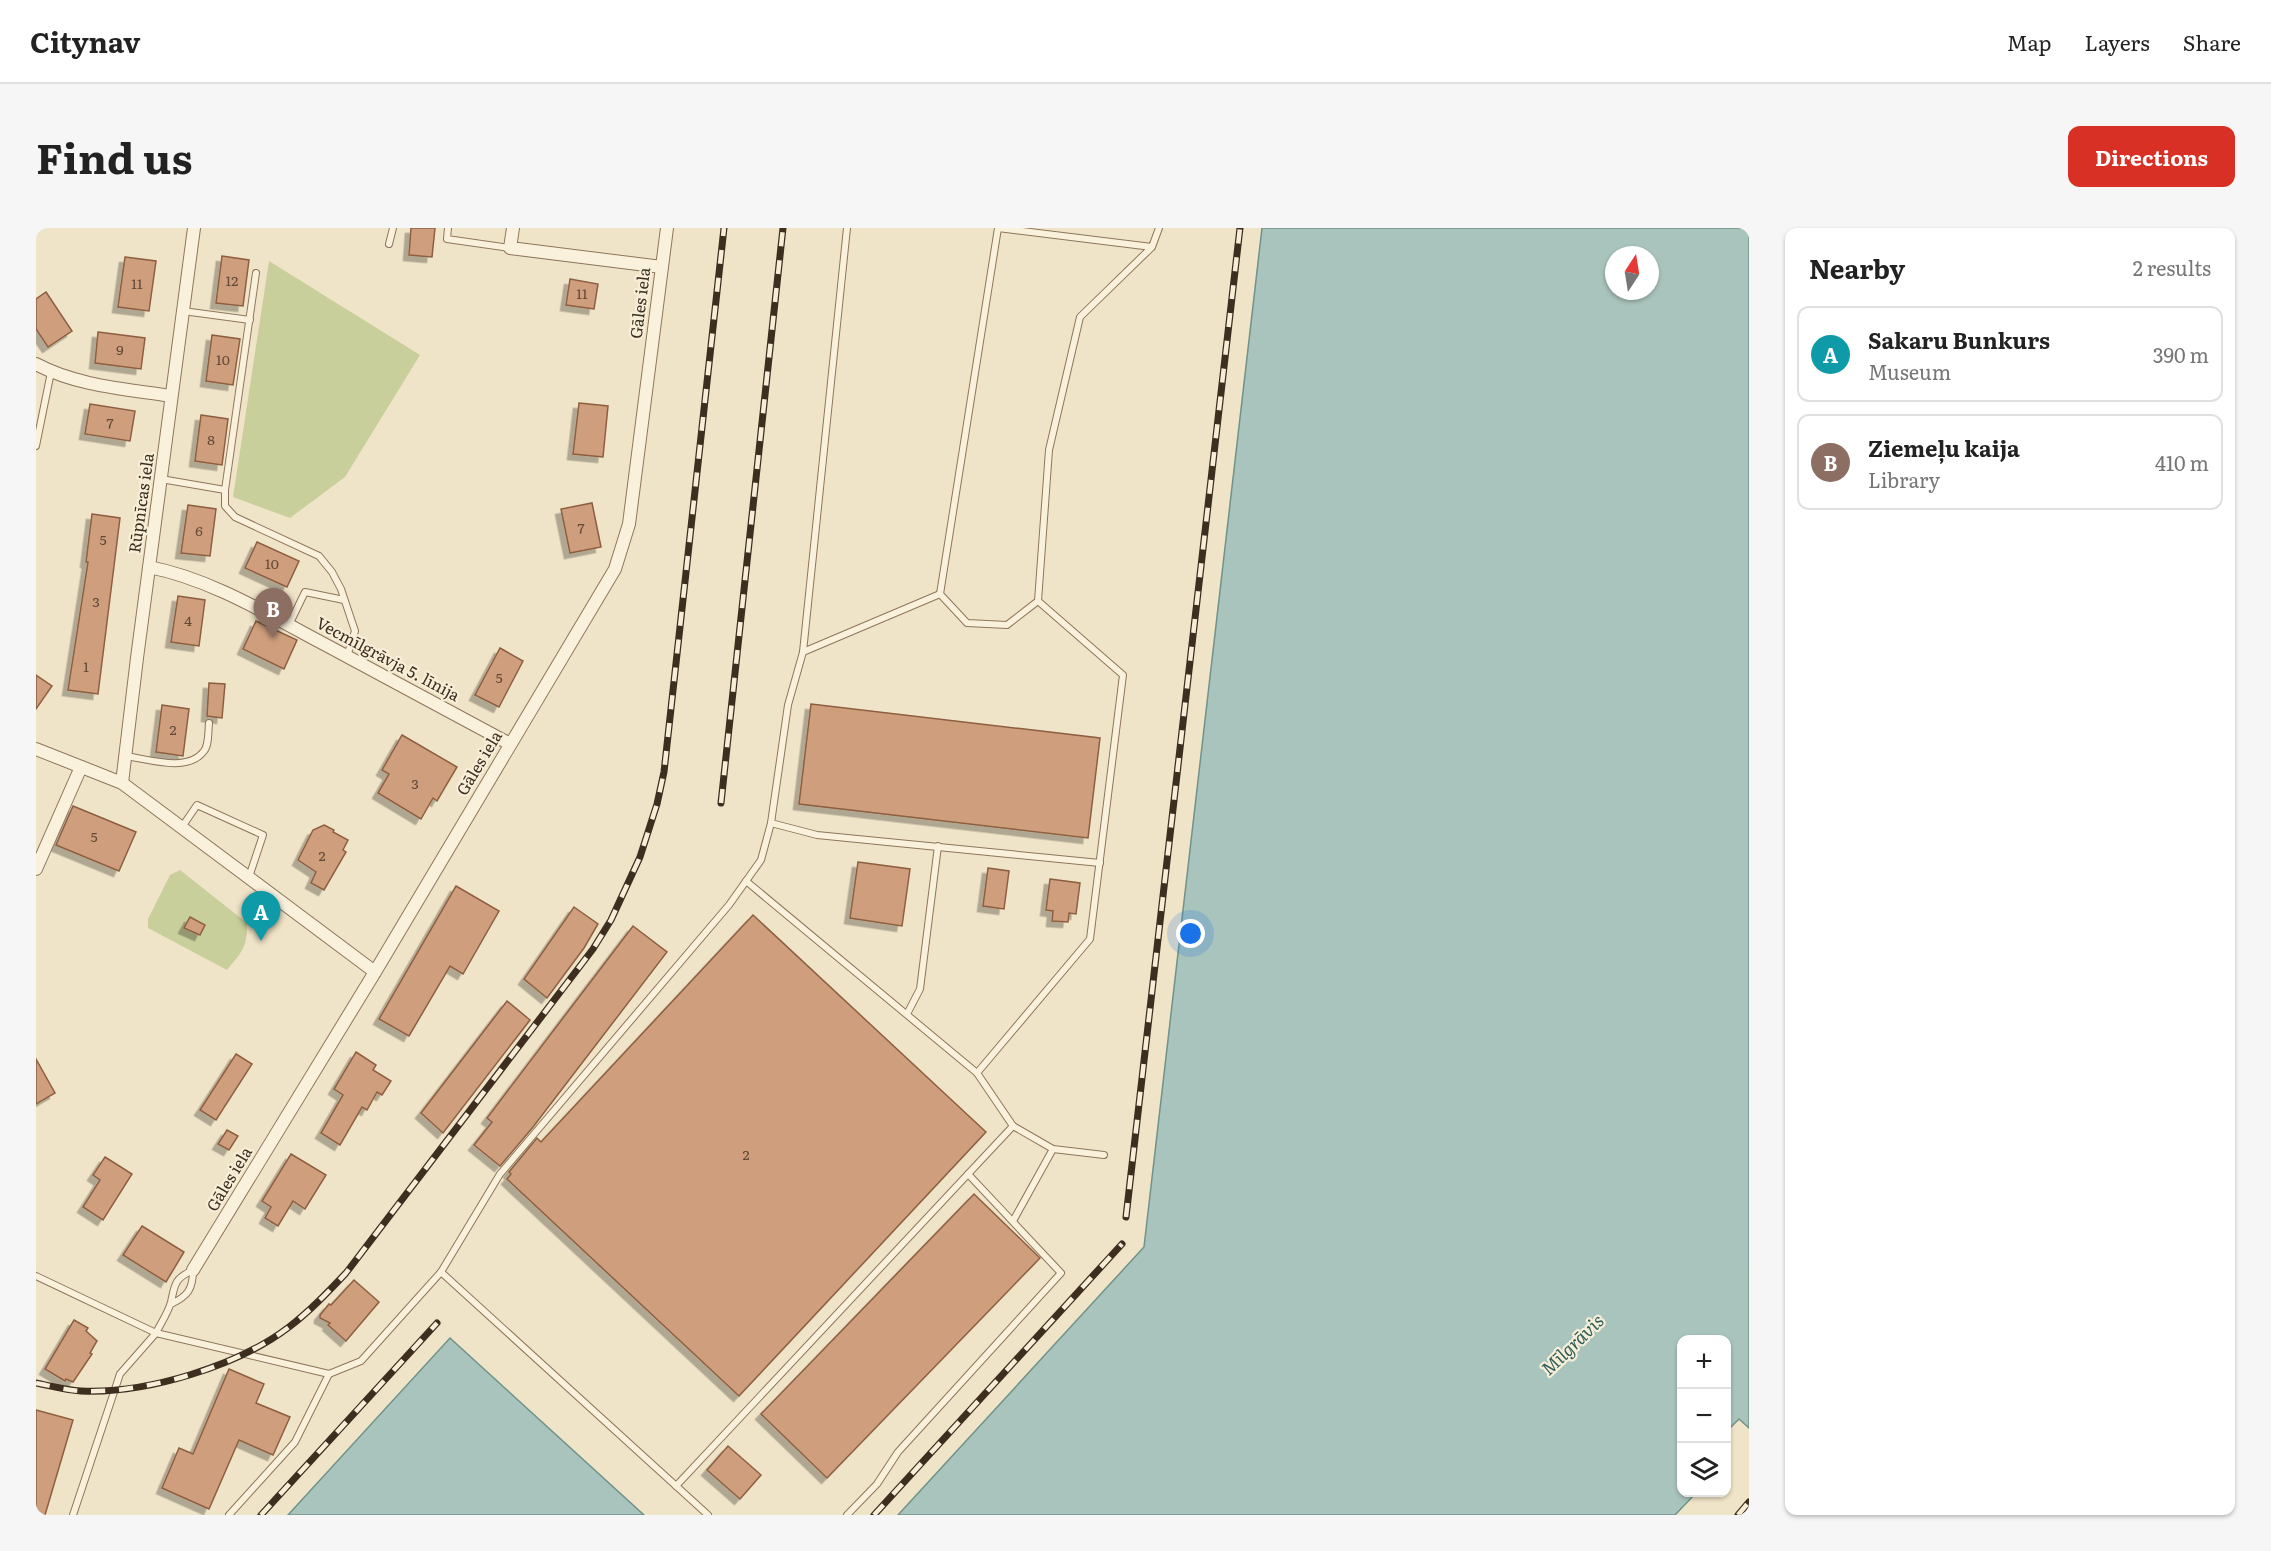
<!DOCTYPE html>
<html lang="en">
<head>
<meta charset="utf-8">
<style>
  :root { --surface:#fff; --page:#f6f6f6; --text:#222; --muted:#767676; --line:#e0e0e0; --accent:#d93025 }
  body { margin:0; font-family:Literata,serif; background:var(--page); color:var(--text) }
  .controls { position:absolute; right:18px; bottom:18px; display:grid; overflow:hidden; border-radius:12px; box-shadow:0 2px 4px #0004 }
  .controls button { width:54px; height:54px; display:grid; place-items:center; padding:0; border:0; border-bottom:2px solid var(--line); background:var(--surface); color:var(--text); font:30px sans-serif }
  .compass { position:absolute; left:1569px; top:18px; width:54px; height:54px; border-radius:50%; background:var(--surface); box-shadow:0 2px 4px #0004; rotate:12deg }
  .you { position:absolute; left:1155px; top:706px; width:21px; height:21px; margin:-15px; border:4px solid #fff; border-radius:50%; background:#1a73e8; box-shadow:0 0 0 9px #1a73e833 }
  .badge { display:grid; place-items:center; width:39px; height:39px; border-radius:50%; background:var(--accent); color:#fff; font-size:20px; font-weight:700 }
  .pin { position:absolute; translate:-50% -50px; filter:drop-shadow(0 2px 3px #0008) }
  .pin::after { content:''; position:absolute; top:32px; width:21px; height:18px; background:inherit; clip-path:polygon(0 0,100% 0,50% 100%) }
  .list { margin:0; padding:0; list-style:none }
  h2 { display:flex; justify-content:space-between; align-items:center; height:78px; margin:0; padding:0 24px; font-size:26px }
  h2 small { font-size:20px; font-weight:400; color:var(--muted) }
  .list li { display:grid; grid-template-columns:39px 1fr auto; gap:18px; align-items:center; box-sizing:border-box; height:96px; margin:0 12px 12px; padding:0 12px; border:2px solid var(--line); border-radius:12px }
  .list b { display:block; font-size:22px; white-space:nowrap }
  .list p { margin:0; font-size:20px; white-space:nowrap; color:var(--muted) }
  .list em { font-size:20px; font-style:normal; color:var(--muted) }
  .icon { flex:none; width:33px; height:33px; fill:none; stroke:currentColor; stroke-width:2; stroke-linecap:round; stroke-linejoin:round }
  .map { position:relative; flex:none; width:1713px; height:1287px; overflow:hidden; border-radius:12px }
  header { display:flex; align-items:center; gap:36px; box-sizing:border-box; height:84px; padding:0 30px; background:var(--surface); border-bottom:2px solid var(--line) }
  header strong { font-size:28px }
  nav { display:flex; gap:33px; margin-inline-start:auto; font-size:21px }
  .intro { display:flex; align-items:center; justify-content:space-between; box-sizing:border-box; height:144px; padding:0 36px }
  h1 { margin:0; font-size:42px }
  .button { padding:15px 27px; border-radius:12px; background:var(--accent); color:#fff; font-size:21px; font-weight:700 }
  main { display:flex; gap:36px; padding:0 36px }
  aside { flex:1; background:var(--surface); border-radius:12px; box-shadow:0 2px 4px #0004 }
  .map>svg:first-child { display:block }
  .green { fill:#c9cf9b }
  .water { fill:#a9c4bc; stroke:#6f938a; stroke-width:1.5; fill-rule:evenodd }
  .building { fill:#cf9f7d; stroke:#8d5f41; stroke-width:1.5; filter:url(#shadow) }
  .lines { fill:none; stroke-linecap:round; stroke-linejoin:round }
  .service-casing { stroke:#8d765c; stroke-width:8 }
  .minor-casing { stroke:#8d765c; stroke-width:14 }
  .service { stroke:#faf1dc; stroke-width:6 }
  .minor { stroke:#faf1dc; stroke-width:12 }
  .rail-casing { stroke:#3d2e20; stroke-width:7 }
  .rail { stroke:#f7eed8; stroke-width:4.5; stroke-dasharray:14; stroke-linecap:butt }
  .labels { text-anchor:middle; stroke-width:4.5; stroke-linejoin:round; paint-order:stroke }
  .number-label { font-size:14px; fill:#624a37 }
  .street-label { font-size:16px; fill:#3d2e20; stroke:#f7eed8 }
  .water-label { font-size:18px; font-style:italic; fill:#2f5d5a; stroke:#f7eed8 }
</style>
</head>
<body>
<header>
<strong>Citynav</strong>
<nav><a>Map</a><a>Layers</a><a>Share</a></nav>
</header>
<div class="intro"><h1>Find us</h1><a class="button">Directions</a></div>
<main>
<div class="map">
<svg width="1713" height="1287" viewBox="0 0 1713 1287">
  <defs>
    <filter id="shadow"><feDropShadow dx="-5.5" dy="5.5" stdDeviation="0" flood-color="#0004"/></filter>
  </defs>
  <rect width="100%" height="100%" fill="#f0e4c8"/>
  <g class="green">
    <polygon points="233,33 384,127 309,249 254,290 197,269"/>
    <path d="M144 642 211 695C212 719 205 725 191 742L112 700V691L134 647Z"/>
  </g>
  <g class="water">
    <path d="M1226 0H1713V1200L1703 1191 1691 1203 1690 1112H1646V1264L1660 1265 1639 1287H862L1108 1019ZM1578 27H1614V63H1578Z"/>
    <polygon points="414,1110 608,1287 252,1287"/>
  </g>
  <g class="building">
    <polygon points="375,0 399,0 396,29 373,27"/>
    <polygon points="186,28 213,32 207,78 180,75"/>
    <polygon points="89,29 120,33 113,83 82,79"/>
    <polygon points="534,51 562,56 558,81 530,77"/>
    <polygon points="10,64 36,103 12,119 0,101 0,71"/>
    <polygon points="62,104 109,110 105,141 59,135"/>
    <polygon points="176,107 204,111 197,157 170,153"/>
    <polygon points="543,175 572,178 567,229 537,226"/>
    <polygon points="54,176 99,183 94,213 49,206"/>
    <polygon points="165,187 192,191 186,237 159,233"/>
    <polygon points="556,275 565,319 534,325 525,281"/>
    <polygon points="152,277 180,281 174,328 145,325"/>
    <polygon points="56,286 84,290 62,466 32,462 52,334 50,334"/>
    <polygon points="221,314 263,333 251,359 209,340"/>
    <polygon points="142,368 169,372 163,418 135,414"/>
    <polygon points="220,393 261,412 248,441 207,421"/>
    <polygon points="464,420 487,433 463,479 439,467"/>
    <polygon points="0,447 16,458 0,481"/>
    <polygon points="173,455 189,456 186,490 171,488"/>
    <polygon points="775,476 1064,510 1052,610 763,576"/>
    <polygon points="126,477 153,481 147,528 120,524"/>
    <polygon points="366,507 421,539 401,573 397,570 385,591 342,565 353,546 346,542"/>
    <polygon points="37,578 100,604 83,643 20,617"/>
    <polygon points="288,597 298,602 297,604 312,612 307,622 310,624 288,662 275,655 280,644 262,632 277,602"/>
    <polygon points="822,634 874,641 866,698 814,690"/>
    <polygon points="952,640 973,643 968,681 947,678"/>
    <polygon points="1014,651 1044,655 1040,686 1033,685 1032,694 1016,693 1017,683 1010,682"/>
    <polygon points="420,658 463,683 427,746 414,738 373,808 343,791"/>
    <polygon points="538,679 562,696 548,720 511,770 488,751"/>
    <polygon points="717,687 950,904 703,1168 471,951 475,946 473,944 501,910 505,914"/>
    <polygon points="154,689 169,697 164,707 148,700"/>
    <polygon points="597,698 631,724 497,899 464,938 438,917 456,894 451,890"/>
    <polygon points="471,773 494,792 407,905 385,885"/>
    <polygon points="320,824 340,837 337,842 355,853 346,867 341,864 331,882 326,879 304,917 285,905 307,867 298,861"/>
    <polygon points="200,826 216,836 180,892 164,882"/>
    <polygon points="0,831 19,865 0,876"/>
    <polygon points="191,902 202,908 193,922 182,916"/>
    <polygon points="255,926 290,947 269,981 257,973 242,998 229,990 235,979 226,973"/>
    <polygon points="69,929 96,946 67,992 47,979 64,952 57,947"/>
    <polygon points="938,966 1004,1030 791,1250 725,1186"/>
    <polygon points="106,998 148,1024 130,1054 87,1027"/>
    <polygon points="318,1052 343,1074 310,1113 292,1097 294,1095 284,1090 284,1087 293,1076 295,1077"/>
    <polygon points="38,1092 52,1100 50,1103 61,1113 54,1125 56,1126 37,1154 30,1151 29,1153 9,1141"/>
    <polygon points="193,1141 228,1156 220,1175 254,1189 237,1227 203,1212 173,1281 126,1260 143,1220 157,1226"/>
    <polygon points="0,1182 37,1192 9,1287 0,1287"/>
    <polygon points="692,1218 725,1247 704,1271 671,1242"/>
  </g>
  <g class="lines">
    <defs>
      <g id="service">
        <polyline points="412,0 411,11 474,20"/>
        <polyline points="353,16 357,0"/>
        <polyline points="1116,19 962,0 904,366 931,395 971,397 1002,373 1013,222 1044,89 1116,19 1123,0"/>
        <polyline points="220,45 189,262 189,278 199,289 283,328 296,344 305,361 319,403 311,428"/>
        <polyline points="147,83 214,92"/>
        <polyline points="0,218 15,144"/>
        <polyline points="125,251 189,262"/>
        <polyline points="253,397 269,364 308,372"/>
        <polyline points="767,424 904,366"/>
        <path d="M90 528C112 531 152 545 168 523 173 517 172 504 173 495"/>
        <polyline points="735,595 781,607 1064,635"/>
        <polyline points="146,599 161,577 227,607 213,649"/>
        <polyline points="710,653 941,845"/>
        <polyline points="871,786 884,761 902,618"/>
        <polyline points="977,898 1017,921 1068,927"/>
        <polyline points="977,993 1017,921"/>
        <polyline points="405,1044 464,946 693,677 725,632 735,595 752,477 767,424 811,0"/>
        <path d="M0 1048 120 1105C125 1095 132 1085 135 1074 139 1056 138 1051 157 1042 157 1061 152 1068 135 1076"/>
        <polyline points="640,1258 977,898 941,845 1054,711 1087,447 1002,373"/>
        <polyline points="37,1287 84,1146 120,1105 293,1146 325,1133 405,1044 672,1287"/>
        <polyline points="193,1287 259,1214 293,1146"/>
        <polyline points="811,1287 841,1256 862,1224 1025,1045 932,946"/>
      </g>
      <g id="minor">
        <polyline points="477,0 474,20 626,39"/>
        <path d="M0 136C41 158 90 161 135 168"/>
        <path d="M113 339C175 351 233 387 288 416 350 450 412 482 474 516"/>
        <polyline points="0,521 86,555 339,744"/>
        <polyline points="86,555 101,430 158,0"/>
        <polyline points="0,641 45,539"/>
        <polyline points="157,1042 339,744 579,341 593,296 631,0"/>
      </g>
    </defs>
    <use href="#service" class="service-casing"/>
    <use href="#minor" class="minor-casing"/>
    <use href="#service" class="service"/>
    <use href="#minor" class="minor"/>
    <defs>
      <g id="rail">
        <polyline points="685,575 747,0"/>
        <polyline points="1090,989 1204,0"/>
        <path d="M0 1155C15 1158 30 1162 45 1163 110 1166 202 1138 253 1099 274 1083 292 1064 310 1045L557 721 575 692 604 629 621 576 628 544 688 0"/>
        <polyline points="225,1287 401,1095"/>
        <polyline points="838,1287 1086,1016"/>
        <polyline points="1702,1287 1713,1274"/>
      </g>
    </defs>
    <use href="#rail" class="rail-casing"/>
    <use href="#rail" class="rail"/>
  </g>
  <g class="labels">
    <g class="number-label">
      <text x="196" y="58">12</text>
      <text x="101" y="61">11</text>
      <text x="546" y="71">11</text>
      <text x="84" y="127">9</text>
      <text x="187" y="137">10</text>
      <text x="74" y="200">7</text>
      <text x="175" y="217">8</text>
      <text x="545" y="305">7</text>
      <text x="163" y="308">6</text>
      <text x="67" y="317">5</text>
      <text x="236" y="341">10</text>
      <text x="60" y="379">3</text>
      <text x="152" y="398">4</text>
      <text x="50" y="444">1</text>
      <text x="463" y="455">5</text>
      <text x="137" y="507">2</text>
      <text x="379" y="561">3</text>
      <text x="58" y="614">5</text>
      <text x="286" y="633">2</text>
      <text x="710" y="932">2</text>
    </g>
    <g class="street-label">
      <text transform="translate(604 75) rotate(-83)" y="6">Gāles iela</text>
      <text transform="translate(105 275) rotate(-82)" y="6">Rūpnīcas iela</text>
      <text transform="translate(352 431) rotate(28)" y="6">Vecmīlgrāvja 5. līnija</text>
      <text transform="translate(443 535) rotate(-59)" y="6">Gāles iela</text>
      <text transform="translate(193 951) rotate(-59)" y="6">Gāles iela</text>
    </g>
    <g class="water-label">
      <text transform="translate(1537 1117) rotate(-44)" y="6">Mīlgrāvis</text>
    </g>
  </g>
</svg>
<div class="controls">
<button>+</button>
<button>−</button>
<button><svg class="icon" aria-label="layers" viewBox="0 0 24 24"><path d="M12 4l9 5-9 5-9-5zM3 14l9 5 9-5"/></svg></button>
</div>
<svg class="compass" viewBox="-18 -18 36 36"><path d="M0-13l5 13h-10z" fill="#e53935"/><path d="M0 13l5-13h-10z" fill="#767676"/></svg>
<div class="you"></div>
<div class="pin badge" style="left:225px;top:713px;background:#0f9aa8">A</div>
<div class="pin badge" style="left:237px;top:410px;background:#8d6e63">B</div>
</div>
<aside>
<h2>Nearby<small>2 results</small></h2>
<ul class="list">
<li><span class="badge" style="background:#0f9aa8">A</span><div><b>Sakaru Bunkurs</b><p>Museum</p></div><em>390 m</em></li>
<li><span class="badge" style="background:#8d6e63">B</span><div><b>Ziemeļu kaija</b><p>Library</p></div><em>410 m</em></li>
</ul>
</aside>
</main>
</body>
</html>
